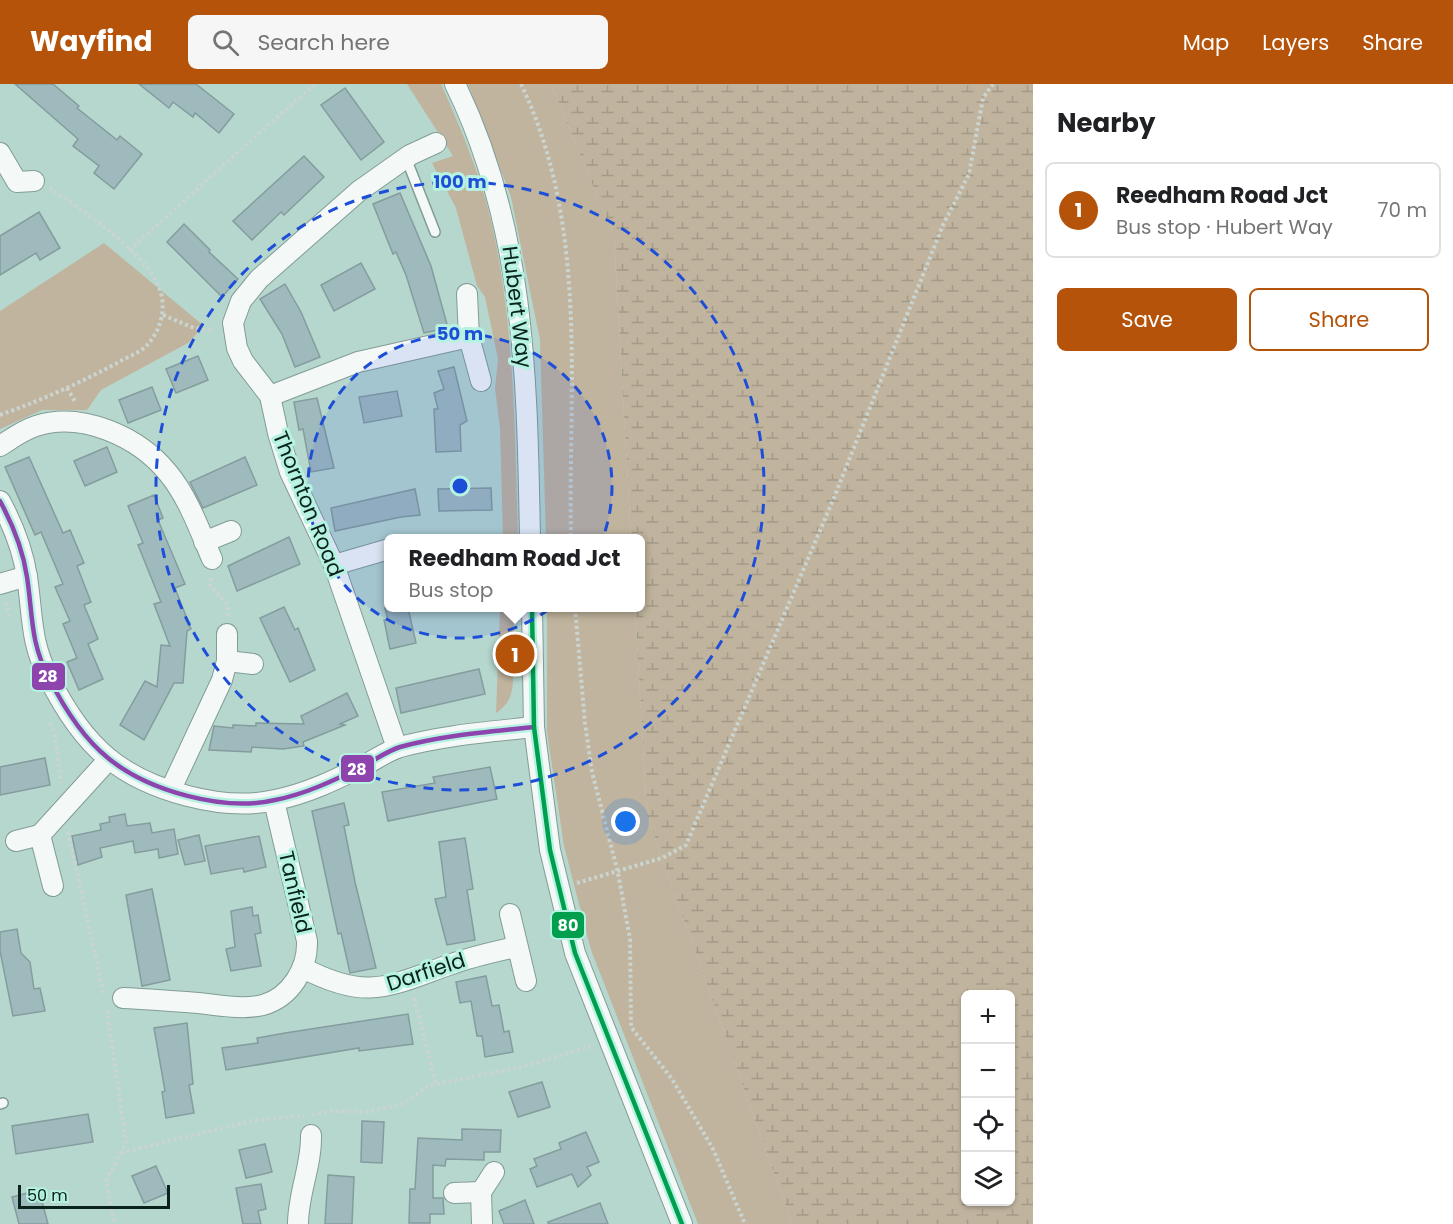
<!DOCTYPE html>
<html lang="en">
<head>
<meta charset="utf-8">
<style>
  :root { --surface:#fff; --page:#f6f6f6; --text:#202124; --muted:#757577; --line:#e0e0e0; --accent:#b45309 }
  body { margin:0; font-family:Poppins,sans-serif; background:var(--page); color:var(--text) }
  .controls { position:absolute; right:18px; bottom:18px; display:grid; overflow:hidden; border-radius:9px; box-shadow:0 2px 4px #0004 }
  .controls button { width:54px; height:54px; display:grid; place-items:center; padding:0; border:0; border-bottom:2px solid var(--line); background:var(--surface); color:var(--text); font:30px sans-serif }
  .scale { position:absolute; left:18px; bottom:15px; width:152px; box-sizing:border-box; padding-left:6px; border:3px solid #0a221c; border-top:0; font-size:16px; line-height:21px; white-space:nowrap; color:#0a221c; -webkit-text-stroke:4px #b6f2e1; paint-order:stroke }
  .you { position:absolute; left:626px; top:738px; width:21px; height:21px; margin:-15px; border:4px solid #fff; border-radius:50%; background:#1a73e8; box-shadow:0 0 0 9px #1a73e833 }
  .badge { display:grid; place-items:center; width:39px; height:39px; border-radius:50%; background:var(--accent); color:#fff; font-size:20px; font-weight:700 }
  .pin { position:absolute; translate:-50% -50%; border:3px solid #fff; box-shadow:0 2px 6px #0006 }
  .popup { position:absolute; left:384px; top:450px; width:261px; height:78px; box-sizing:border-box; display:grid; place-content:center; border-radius:9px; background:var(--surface); filter:drop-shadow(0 2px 4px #0005); font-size:20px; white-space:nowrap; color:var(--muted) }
  .popup b { font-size:22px; color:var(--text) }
  .popup::after { content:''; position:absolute; left:50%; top:100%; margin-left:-12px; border:12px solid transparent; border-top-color:var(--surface) }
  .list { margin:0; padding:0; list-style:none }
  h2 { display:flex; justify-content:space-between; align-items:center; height:78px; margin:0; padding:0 24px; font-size:26px }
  h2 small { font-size:20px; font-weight:400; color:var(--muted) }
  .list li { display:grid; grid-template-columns:39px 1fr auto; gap:18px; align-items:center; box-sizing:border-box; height:96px; margin:0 12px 12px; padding:0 12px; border:2px solid var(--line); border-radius:9px }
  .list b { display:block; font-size:22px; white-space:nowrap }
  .list p { margin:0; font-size:20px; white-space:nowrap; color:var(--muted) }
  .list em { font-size:20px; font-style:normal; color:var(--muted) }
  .actions { display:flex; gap:12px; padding:18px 24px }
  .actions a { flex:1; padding:14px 0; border:2px solid var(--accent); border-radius:9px; text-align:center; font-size:21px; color:var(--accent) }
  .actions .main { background:var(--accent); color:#fff }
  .icon { flex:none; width:33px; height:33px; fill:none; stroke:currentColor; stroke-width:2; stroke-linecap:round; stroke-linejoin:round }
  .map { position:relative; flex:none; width:1033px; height:1140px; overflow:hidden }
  header { display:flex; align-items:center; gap:36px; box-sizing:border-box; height:84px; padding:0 30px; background:var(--accent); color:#fff }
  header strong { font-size:28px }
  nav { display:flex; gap:33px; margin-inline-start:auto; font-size:21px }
  .search { width:420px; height:54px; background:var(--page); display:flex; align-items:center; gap:15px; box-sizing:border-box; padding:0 21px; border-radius:9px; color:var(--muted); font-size:22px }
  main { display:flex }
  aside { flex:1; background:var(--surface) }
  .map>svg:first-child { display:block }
  .green { fill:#c0b49e }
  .wetland { fill:url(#wetland-marsh); fill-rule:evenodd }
  .building { fill:#9fbabd; stroke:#849c9d; stroke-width:1.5 }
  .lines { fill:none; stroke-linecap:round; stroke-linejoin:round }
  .service-casing { stroke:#829c95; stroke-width:12 }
  .minor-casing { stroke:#829c95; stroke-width:22 }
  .path { stroke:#cad4d1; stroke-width:4; stroke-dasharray:3 3; stroke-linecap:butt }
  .service { stroke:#f4f9f8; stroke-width:9 }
  .minor { stroke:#f4f9f8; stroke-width:20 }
  .bus-1-casing { stroke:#b6f2e1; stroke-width:9 }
  .bus-2-casing { stroke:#b6f2e1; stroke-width:9 }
  .bus-1 { stroke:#8e44ad; stroke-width:4.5 }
  .bus-2 { stroke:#009f4e; stroke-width:4.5 }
  .ring { fill:none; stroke:#1d4ed8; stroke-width:3; stroke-dasharray:10 8 }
  .labels { text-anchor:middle; stroke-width:6; stroke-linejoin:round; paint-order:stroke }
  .street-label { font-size:21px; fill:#0a221c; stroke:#b6f2e1 }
  .centre { fill:#1d4ed8; stroke:#b6f2e1; stroke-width:3 }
  .ring-label { font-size:18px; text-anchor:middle; font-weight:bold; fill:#1d4ed8; stroke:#b6f2e1; stroke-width:6; stroke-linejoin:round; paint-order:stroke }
  .line-badge { stroke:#b6f2e1; stroke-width:2 }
  .badge-label { font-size:16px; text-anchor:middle; font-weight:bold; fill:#fff }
</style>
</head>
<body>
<header>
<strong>Wayfind</strong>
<div class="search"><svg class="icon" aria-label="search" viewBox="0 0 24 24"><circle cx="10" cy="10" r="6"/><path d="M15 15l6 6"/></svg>Search here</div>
<nav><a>Map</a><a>Layers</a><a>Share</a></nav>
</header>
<main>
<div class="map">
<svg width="1033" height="1140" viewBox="0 0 1033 1140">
  <defs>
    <pattern id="wetland-marsh" width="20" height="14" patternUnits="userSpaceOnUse" patternTransform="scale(1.5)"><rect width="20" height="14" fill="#c0b49e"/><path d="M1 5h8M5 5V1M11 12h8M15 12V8" fill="none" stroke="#a49a88"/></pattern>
  </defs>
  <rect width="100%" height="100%" fill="#b6d7ce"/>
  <g class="green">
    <path d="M407 0H441C463 49 485 102 495 155 515 253 515 355 518 454H503L500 344 495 304 498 275 485 213 477 202 456 124 432 79 453 72Z"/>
    <polygon points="468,0 551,0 614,153 631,454 546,454 540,256 511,113"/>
    <polygon points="104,159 204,242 188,259 101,306 87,326 42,326 0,345 0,227"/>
    <path d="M500 524H519V538H514L513 559 508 560 509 579 513 580C513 602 515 616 496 629Z"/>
    <polygon points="547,524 635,524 647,732 792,1140 698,1140 591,866 564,762 547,648"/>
  </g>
  <path class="wetland" d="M551 0H1033V1140H792L647 732 635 524H641V454H631L614 153ZM966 910H1010V1118H966Z"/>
  <g class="building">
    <polygon points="15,0 53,0 79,22 77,24 117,56 120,52 142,70 114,105 94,89 99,82 73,62 78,55"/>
    <polygon points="139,0 196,0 234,30 219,49 195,29 193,33 173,18 169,24"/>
    <polygon points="345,4 384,58 361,76 321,21"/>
    <polygon points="304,72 324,93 284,131 281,128 252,156 233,137"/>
    <polygon points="400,109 431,182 448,244 424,249 406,191 396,168 393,170 373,120"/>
    <polygon points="39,128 60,164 40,176 36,169 0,191 0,152"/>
    <polygon points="184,140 210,166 209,168 238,195 222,213 167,158"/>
    <polygon points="361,179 375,205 334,227 321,201"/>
    <polygon points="285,200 301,228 320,273 295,283 282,250 260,215"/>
    <polygon points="198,272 208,296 176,309 166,285"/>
    <polygon points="454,283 467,337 460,341 461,367 436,368 434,325 438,325 434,309 444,305 438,287"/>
    <polygon points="152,303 161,326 128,339 119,316"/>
    <polygon points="397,307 402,332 364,339 359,313"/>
    <polygon points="317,314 334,384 311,388 303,345 299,346 294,318"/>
    <polygon points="107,363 117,388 85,402 74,377"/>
    <polygon points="29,373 63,449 70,446 84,479 77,482 91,518 84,521 98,555 88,560 103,595 79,606 67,578 77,574 63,540 70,537 55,503 63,500 41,448 35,451 5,383"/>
    <polygon points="245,373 257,401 203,424 190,398"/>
    <polygon points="491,404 492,426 439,427 438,405"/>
    <polygon points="415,405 420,431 401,433 335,447 331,424"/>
    <polygon points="154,411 163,434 158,436 185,500 175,504 191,545 187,547 183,599 174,599 144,656 120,641 145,597 157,603 161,561 170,562 154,520 161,518 138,461 143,459 128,422"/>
    <polygon points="289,453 300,480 237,507 228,482"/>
    <polygon points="284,523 295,546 298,544 315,586 290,598 260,534"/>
    <polygon points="385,524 408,524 416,559 390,565 384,536 388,536"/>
    <polygon points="479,585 485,610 401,629 396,604"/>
    <polygon points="347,609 358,632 340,640 345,641 303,658 304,662 283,665 252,663 251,668 209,666 214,642 233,644 233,641 256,642 256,639 304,640 301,632"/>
    <polygon points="45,674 50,701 0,711 0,683"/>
    <polygon points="490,683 497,715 388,737 382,708 435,699 433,693"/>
    <polygon points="344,719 349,741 344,742 355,798 376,884 350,889 341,849 338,850 312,727"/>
    <polygon points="125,730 127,742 150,739 152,749 174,745 178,770 159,774 158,765 135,769 133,757 100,764 102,773 78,781 72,752 101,746 100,740 110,738 109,733"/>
    <polygon points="199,751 205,777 185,781 178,756"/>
    <polygon points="259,752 266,783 244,788 243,784 211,790 205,762"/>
    <polygon points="465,754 473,805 467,806 475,856 447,861 435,815 446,813 439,758"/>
    <polygon points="152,805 170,896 142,902 126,811"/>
    <polygon points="252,823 253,832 258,831 261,849 255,850 261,882 231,887 226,865 235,863 231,827"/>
    <polygon points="17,845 21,869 30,878 34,905 40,904 45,927 13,932 0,867 0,848"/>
    <polygon points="486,892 492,922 499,921 504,948 509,947 513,968 485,973 482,952 477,952 471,917 460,919 456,898"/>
    <polygon points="408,930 413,960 359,967 359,964 226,986 222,964 258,959 257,954 285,949"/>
    <polygon points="187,939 193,1000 189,1001 194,1029 166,1034 162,1008 165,1007 154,944"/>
    <polygon points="542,998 550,1023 518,1033 509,1008"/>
    <polygon points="88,1030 93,1058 16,1070 12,1042"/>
    <polygon points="362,1037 384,1038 382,1079 361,1078"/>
    <polygon points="462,1045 501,1046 500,1068 484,1068 484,1076 446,1075 445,1082 433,1081 433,1114 443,1114 444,1130 430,1130 430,1139 409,1139 410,1105 415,1105 418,1054 462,1056"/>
    <polygon points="586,1048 599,1078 587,1083 591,1091 578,1103 572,1090 537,1103 530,1085 537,1082 534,1075 561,1065 559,1059"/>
    <polygon points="265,1060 272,1088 246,1094 239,1066"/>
    <polygon points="156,1082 168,1109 144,1119 132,1092"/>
    <polygon points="328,1091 354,1093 352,1140 325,1140"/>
    <polygon points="261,1100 266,1125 258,1127 261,1140 243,1140 236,1104"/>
    <polygon points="39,1106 48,1140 19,1140 12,1113"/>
    <polygon points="525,1116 534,1140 504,1140 499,1127"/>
    <polygon points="600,1119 608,1140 548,1140 548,1138"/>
  </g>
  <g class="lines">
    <defs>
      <g id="service">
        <polyline points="406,74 435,148"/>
        <polyline points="0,1020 3,1019"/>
      </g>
      <g id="minor">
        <path d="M455 0C526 145 527 297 530 454"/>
        <polyline points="0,69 17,98 34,97"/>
        <polyline points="467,210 469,253 481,297"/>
        <polyline points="270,312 358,278 469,253"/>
        <path d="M0 362C11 355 23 346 36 342 82 327 139 353 168 389 188 413 200 447 212 475"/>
        <path d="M0 417C13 441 23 466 27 493 33 532 30 558 49 594 64 624 82 653 108 674 148 707 224 728 275 716 306 710 335 696 363 682 375 676 387 667 400 663 444 651 489 648 534 643"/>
        <polyline points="204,458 231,447"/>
        <polyline points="334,481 389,465"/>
        <polyline points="0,500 27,492"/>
        <polyline points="532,524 534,643 550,766 575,869 682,1140"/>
        <polyline points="227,577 253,580"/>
        <polyline points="397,664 334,481 290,388 278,349 270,312 243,277 237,264 233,239 241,217 259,195 359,107 410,71 436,59"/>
        <polyline points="171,705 222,596 227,577 227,550"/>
        <polyline points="40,751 53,802"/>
        <polyline points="16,757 40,751 109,675"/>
        <polyline points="510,830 526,897"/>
        <path d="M303 884C367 917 387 903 449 881 471 873 493 868 516 863"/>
        <path d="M123 914C148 915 173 917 198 919 218 921 242 926 263 921 291 913 308 884 307 857L274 717"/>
        <polyline points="454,1109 481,1108"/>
        <path d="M298 1140C298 1109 312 1081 311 1051"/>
        <polyline points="482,1140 481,1108 494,1088"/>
      </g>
    </defs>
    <use href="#service" class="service-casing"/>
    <use href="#minor" class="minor-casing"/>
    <g class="path">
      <path d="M521 0C589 142 568 303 571 454"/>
      <path d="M129 166C192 111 252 53 316 0"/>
      <polyline points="163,231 194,244 215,247"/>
      <polyline points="67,304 76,319"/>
      <path d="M0 331C42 316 82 298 121 277 129 272 142 268 148 260 163 243 168 218 156 197 136 161 84 128 50 104"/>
      <polyline points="211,494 210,501 228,521 228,534"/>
      <polyline points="6,518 10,534"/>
      <polyline points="575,524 585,639 592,688 618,789 630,855 631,943 672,995 713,1065 745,1140"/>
      <polyline points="50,639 55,650 61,699"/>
      <polyline points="68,748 104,910"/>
      <polyline points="577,799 662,774 686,761 833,416 943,141 969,90 983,14 993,0"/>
      <polyline points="414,914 436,1000"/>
      <polyline points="107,926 126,1058 106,1097 114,1140"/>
      <polyline points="312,1031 331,1027 368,1028 405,1019 428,1002 525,982 592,962"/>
      <polyline points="121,1069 256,1036 304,1032"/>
    </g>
    <use href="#service" class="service"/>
    <use href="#minor" class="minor"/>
    <defs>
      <path id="bus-1" d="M0 417C13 441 23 466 27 493 33 532 30 558 49 594 64 624 82 653 108 674 148 707 224 728 275 716 306 710 335 696 363 682 375 676 387 667 400 663 444 651 489 648 534 643"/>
      <polyline id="bus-2" points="532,524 534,643 550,766 575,869 682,1140"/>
    </defs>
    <use href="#bus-1" class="bus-1-casing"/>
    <use href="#bus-2" class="bus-2-casing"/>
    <use href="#bus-1" class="bus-1"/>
    <use href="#bus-2" class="bus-2"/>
  </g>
  <circle cx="460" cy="402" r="152" fill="#1d4ed8" fill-opacity=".12"/>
  <g class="ring">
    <circle cx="460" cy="402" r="152"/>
    <circle cx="460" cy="402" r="304"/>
  </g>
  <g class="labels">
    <g class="street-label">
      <text transform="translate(517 223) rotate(83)" y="7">Hubert Way</text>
      <text transform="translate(308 420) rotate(68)" y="7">Thornton Road</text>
      <text transform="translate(295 808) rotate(77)" y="7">Tanfield</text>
      <text transform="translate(426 888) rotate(-18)" y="7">Darfield</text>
    </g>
  </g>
  <circle cx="460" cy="402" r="9" class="centre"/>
  <g class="ring-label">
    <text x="460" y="104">100 m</text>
    <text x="460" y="256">50 m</text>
  </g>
  <g class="line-badge">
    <rect x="31" y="578" width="35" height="29" rx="6" fill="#8e44ad"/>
    <rect x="340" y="670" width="35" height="29" rx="6" fill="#8e44ad"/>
    <rect x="551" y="827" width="34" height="28" rx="6" fill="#009f4e"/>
  </g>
  <g class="badge-label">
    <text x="48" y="598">28</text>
    <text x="357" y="691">28</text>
    <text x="568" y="847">80</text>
  </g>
</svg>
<div class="controls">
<button>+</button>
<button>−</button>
<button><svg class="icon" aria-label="locate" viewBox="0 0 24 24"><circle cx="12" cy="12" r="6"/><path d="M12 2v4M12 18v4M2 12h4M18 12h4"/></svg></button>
<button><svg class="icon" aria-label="layers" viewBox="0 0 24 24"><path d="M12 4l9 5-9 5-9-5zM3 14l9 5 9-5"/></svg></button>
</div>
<div class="scale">50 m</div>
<div class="you"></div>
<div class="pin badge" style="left:515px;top:570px">1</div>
<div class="popup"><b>Reedham Road Jct</b>Bus stop</div>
</div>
<aside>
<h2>Nearby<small></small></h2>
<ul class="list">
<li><span class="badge">1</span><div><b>Reedham Road Jct</b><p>Bus stop · Hubert Way</p></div><em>70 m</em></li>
</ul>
<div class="actions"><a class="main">Save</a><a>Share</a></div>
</aside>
</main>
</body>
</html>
